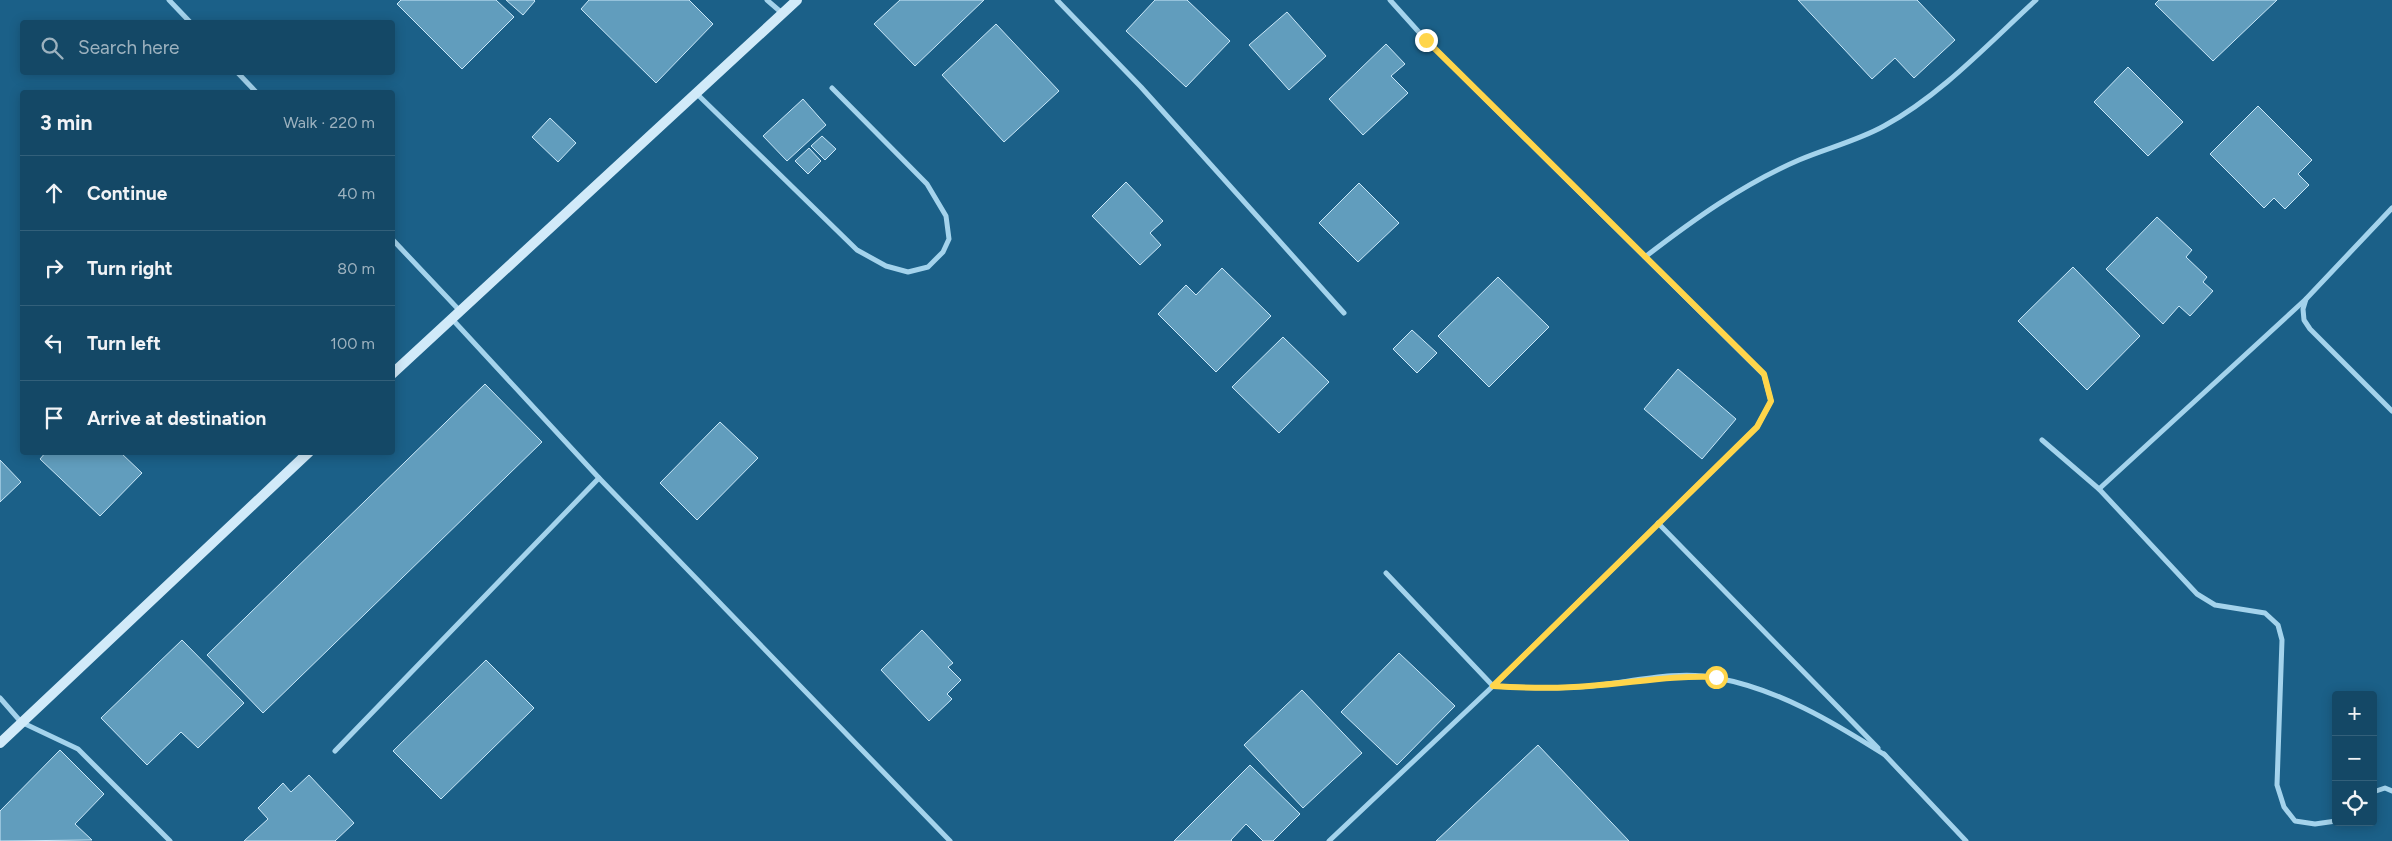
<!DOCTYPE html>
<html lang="en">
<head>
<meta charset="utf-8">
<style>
  :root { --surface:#144866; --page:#1d4f6c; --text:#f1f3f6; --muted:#9db2bf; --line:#33607a }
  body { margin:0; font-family:Figtree,sans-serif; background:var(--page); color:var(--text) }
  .controls { position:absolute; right:15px; bottom:15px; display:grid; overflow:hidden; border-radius:5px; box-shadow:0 2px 12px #0003 }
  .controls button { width:45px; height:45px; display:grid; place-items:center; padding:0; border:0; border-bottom:1px solid var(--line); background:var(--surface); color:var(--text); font:25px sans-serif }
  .stop { position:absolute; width:15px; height:15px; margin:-11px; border:4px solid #ffd54a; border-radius:50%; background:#fff }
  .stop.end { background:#ffd54a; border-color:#fff; box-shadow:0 1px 5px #0008 }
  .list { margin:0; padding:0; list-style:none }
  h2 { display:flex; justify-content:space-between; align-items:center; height:65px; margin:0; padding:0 20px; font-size:21px }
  h2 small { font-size:16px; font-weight:400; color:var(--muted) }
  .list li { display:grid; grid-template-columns:32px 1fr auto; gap:15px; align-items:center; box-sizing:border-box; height:75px; padding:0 20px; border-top:1px solid var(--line) }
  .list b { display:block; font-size:19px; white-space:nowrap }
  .list em { font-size:16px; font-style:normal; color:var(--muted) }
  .icon { flex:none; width:28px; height:28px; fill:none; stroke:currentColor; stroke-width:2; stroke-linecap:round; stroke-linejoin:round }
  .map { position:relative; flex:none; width:2392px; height:841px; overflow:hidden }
  .search { position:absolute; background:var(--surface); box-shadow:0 2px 12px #0003; left:20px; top:20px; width:375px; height:55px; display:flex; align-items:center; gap:12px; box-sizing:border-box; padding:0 18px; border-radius:5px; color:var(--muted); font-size:19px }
  .panel { position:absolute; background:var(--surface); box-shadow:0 2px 12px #0003; left:20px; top:90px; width:375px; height:365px; border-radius:5px }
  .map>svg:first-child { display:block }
  .building { fill:#619dbd; stroke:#cae8f9 }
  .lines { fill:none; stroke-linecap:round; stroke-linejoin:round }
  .minor { stroke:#a4d3ec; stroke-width:5 }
  .secondary { stroke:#d1eaf9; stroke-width:10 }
  .route { stroke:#ffd54a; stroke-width:6 }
</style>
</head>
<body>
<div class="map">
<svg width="2392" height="841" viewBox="0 0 2392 841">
  <rect width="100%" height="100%" fill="#1b6088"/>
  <g class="building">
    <polygon points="401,0 496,0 514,17 462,69 397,4"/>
    <polygon points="506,0 534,0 535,1 523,15"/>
    <polygon points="589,0 689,0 713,24 656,83 581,9"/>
    <polygon points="900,0 984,0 915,66 874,24"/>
    <polygon points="1155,0 1187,0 1230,41 1186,87 1126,31"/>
    <polygon points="1798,0 1917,0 1955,40 1914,78 1895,58 1872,79"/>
    <polygon points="2159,0 2277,0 2213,61 2155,4"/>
    <polygon points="1287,12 1326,56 1289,90 1249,45"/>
    <polygon points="996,24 1059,91 1004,142 942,75"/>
    <polygon points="1386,44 1405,64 1391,76 1408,93 1363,135 1329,99"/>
    <polygon points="2128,67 2183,122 2148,156 2094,102"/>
    <polygon points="803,99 826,125 787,161 763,136"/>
    <polygon points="2258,106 2312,160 2298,174 2309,185 2285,209 2274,198 2264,208 2210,154"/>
    <polygon points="550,118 576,143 558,162 532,137"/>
    <polygon points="822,136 836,149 825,160 811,146"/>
    <polygon points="809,148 821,161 808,174 795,161"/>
    <polygon points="1126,182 1163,221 1150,233 1161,245 1140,265 1092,216"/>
    <polygon points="1359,183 1399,223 1358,262 1319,223"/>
    <polygon points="2157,217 2192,250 2186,257 2207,277 2203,282 2213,291 2190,316 2179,306 2163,324 2106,269"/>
    <polygon points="2073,267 2140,336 2087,390 2018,321"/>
    <polygon points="1222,268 1271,316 1216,372 1158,314 1186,285 1196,295"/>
    <polygon points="1498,277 1549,327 1489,387 1438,336"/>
    <polygon points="1412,330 1437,353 1417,373 1393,349"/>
    <polygon points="1283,337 1329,382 1279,433 1232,387"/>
    <polygon points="1678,369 1736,419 1702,459 1644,409"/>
    <polygon points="485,384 542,442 263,713 207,655"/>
    <polygon points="720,422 758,458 697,520 660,483"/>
    <polygon points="46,452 120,452 142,473 100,516 40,459"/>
    <polygon points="0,460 21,482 0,502"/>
    <polygon points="922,630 953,663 948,667 961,680 947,694 952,699 929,721 881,670"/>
    <polygon points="182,640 244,703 198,748 181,732 147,765 101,718"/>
    <polygon points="1399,653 1455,706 1397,765 1341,712"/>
    <polygon points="486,660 534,708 441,799 393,751"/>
    <polygon points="1302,690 1362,753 1303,808 1244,745"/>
    <polygon points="1538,745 1629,841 1436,841"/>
    <polygon points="60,750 104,794 75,824 92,840 0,841 0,811"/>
    <polygon points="1250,765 1300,814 1273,841 1263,841 1246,824 1231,840 1232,841 1174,841"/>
    <polygon points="309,775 354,823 335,841 244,841 268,819 258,808 283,783 291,792"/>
  </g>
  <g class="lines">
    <g class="minor">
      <polyline points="169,0 190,22"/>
      <polyline points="767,0 782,13"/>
      <polyline points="1057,0 1141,87 1344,313"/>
      <polyline points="237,72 256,92"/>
      <polyline points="696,93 857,250 886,266 908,272 928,267 943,252 949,239 946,216 927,184 832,88"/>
      <polyline points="2392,208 2306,299 2303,309 2304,320 2310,329 2392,411"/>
      <polyline points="392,239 460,311"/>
      <path d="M1645 257C1693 220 1743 184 1799 160 1827 148 1857 141 1884 126 1941 95 1988 44 2036 0"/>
      <polyline points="452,319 599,478 950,841"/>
      <polyline points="2042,440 2099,489 2197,594 2215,605 2265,613 2278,625 2282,640 2277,785 2284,807 2295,821 2315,824 2336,821"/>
      <polyline points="2099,489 2306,299"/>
      <polyline points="1658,523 1878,748"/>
      <path d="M1386 573 1493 686C1526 688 1559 689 1592 686 1632 682 1676 670 1717 678 1778 689 1833 722 1885 755"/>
      <polyline points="0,698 21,722 78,749 170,841"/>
      <polyline points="335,751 599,478"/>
      <polyline points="1884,754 1966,841"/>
      <polyline points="2373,792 2385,788 2392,791"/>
      <polyline points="1329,841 1493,686 1757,427 1771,401 1764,375 1426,40 1390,0"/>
    </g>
    <g class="secondary">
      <polyline points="392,374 797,0"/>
      <polyline points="0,743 309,452"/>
    </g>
  </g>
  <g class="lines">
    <path class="route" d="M1426 40 1764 374 1771 401 1757 427 1493 686C1525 688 1557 689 1589 686 1632 683 1673 675 1716 677"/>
  </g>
</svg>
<div class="controls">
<button>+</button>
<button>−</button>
<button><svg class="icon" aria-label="locate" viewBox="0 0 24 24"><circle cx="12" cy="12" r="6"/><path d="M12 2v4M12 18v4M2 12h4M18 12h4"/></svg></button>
</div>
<div class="stop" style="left:1716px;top:677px"></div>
<div class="stop end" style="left:1426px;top:40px"></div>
<div class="search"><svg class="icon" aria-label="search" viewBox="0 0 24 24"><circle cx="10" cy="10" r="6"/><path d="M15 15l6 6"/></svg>Search here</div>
<section class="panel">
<h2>3 min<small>Walk · 220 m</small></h2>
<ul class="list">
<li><svg class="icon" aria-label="ahead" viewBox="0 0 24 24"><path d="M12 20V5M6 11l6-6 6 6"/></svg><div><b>Continue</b></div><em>40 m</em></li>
<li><svg class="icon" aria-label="right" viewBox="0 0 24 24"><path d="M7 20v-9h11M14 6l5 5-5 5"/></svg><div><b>Turn right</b></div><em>80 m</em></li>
<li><svg class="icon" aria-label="left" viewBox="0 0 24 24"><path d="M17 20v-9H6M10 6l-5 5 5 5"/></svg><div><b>Turn left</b></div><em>100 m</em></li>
<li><svg class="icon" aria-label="arrive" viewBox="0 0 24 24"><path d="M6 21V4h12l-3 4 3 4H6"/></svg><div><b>Arrive at destination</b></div></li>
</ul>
</section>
</div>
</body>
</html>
